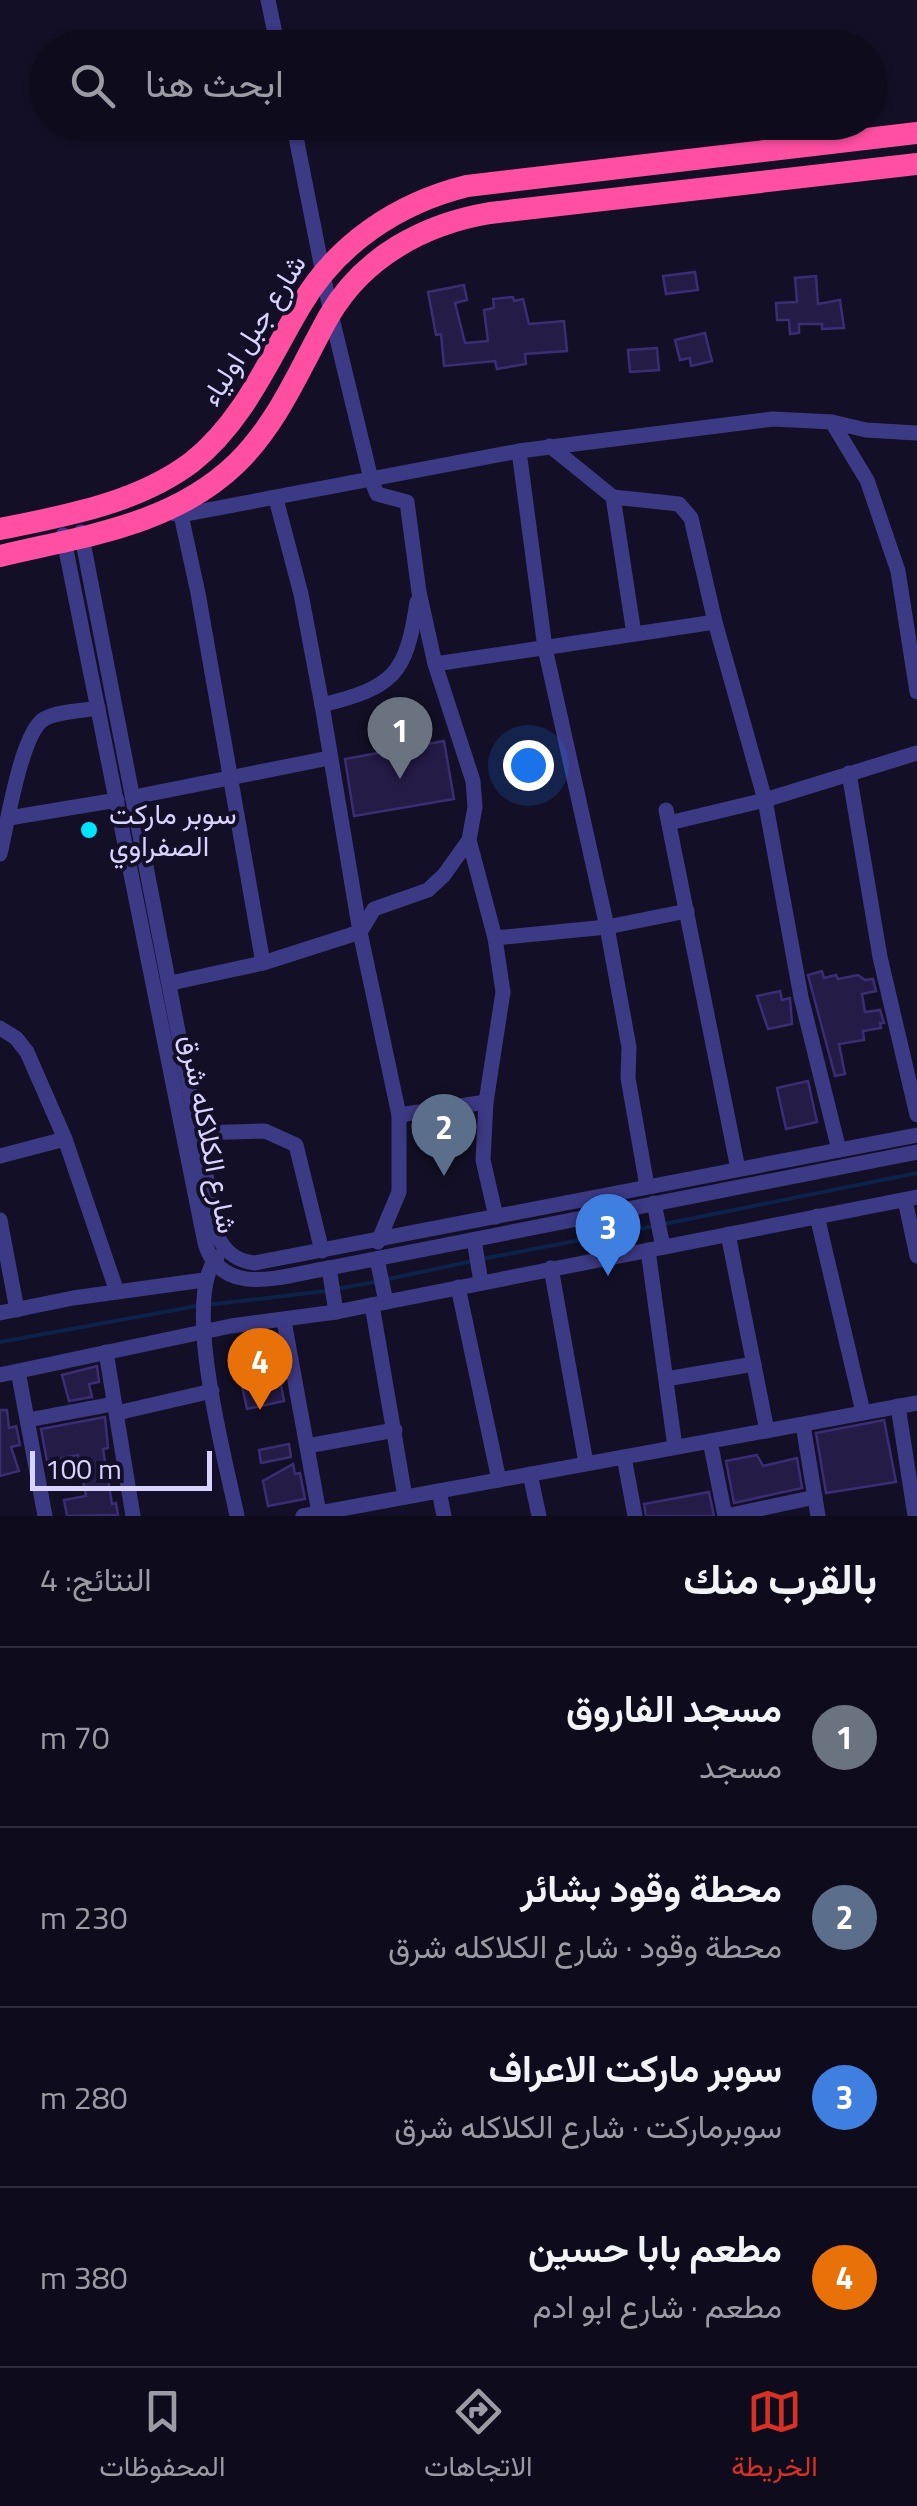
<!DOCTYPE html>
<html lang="ar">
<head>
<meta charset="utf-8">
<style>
  :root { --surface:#0e0b1c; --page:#171425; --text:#f1f3f6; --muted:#9b9ba3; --line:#2e2b3b; --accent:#d93025 }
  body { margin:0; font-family:"Titillium Web",Vazirmatn,sans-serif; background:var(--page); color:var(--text); direction:rtl }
  .scale { position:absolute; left:30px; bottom:25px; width:182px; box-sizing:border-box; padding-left:10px; border:5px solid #d9d4ff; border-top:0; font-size:28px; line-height:35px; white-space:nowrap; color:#d9d4ff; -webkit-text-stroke:8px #130f26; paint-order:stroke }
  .you { position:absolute; left:528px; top:765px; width:35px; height:35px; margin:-25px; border:8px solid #fff; border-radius:50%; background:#1a73e8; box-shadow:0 0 0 15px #1a73e833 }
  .badge { display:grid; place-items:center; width:65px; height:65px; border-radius:50%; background:var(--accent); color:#fff; font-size:32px; font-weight:700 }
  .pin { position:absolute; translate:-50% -82px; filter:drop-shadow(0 2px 5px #0008) }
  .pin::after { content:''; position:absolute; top:52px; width:35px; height:30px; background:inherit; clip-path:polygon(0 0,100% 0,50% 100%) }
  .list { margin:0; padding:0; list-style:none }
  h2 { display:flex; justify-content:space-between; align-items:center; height:130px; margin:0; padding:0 40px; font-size:42px }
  h2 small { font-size:32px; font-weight:400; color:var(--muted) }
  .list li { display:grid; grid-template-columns:65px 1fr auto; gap:30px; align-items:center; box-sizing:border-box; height:180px; padding:0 40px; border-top:2px solid var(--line) }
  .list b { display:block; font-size:38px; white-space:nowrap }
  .list p { margin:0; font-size:32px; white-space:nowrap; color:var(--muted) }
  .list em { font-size:32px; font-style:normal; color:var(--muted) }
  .icon { flex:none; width:55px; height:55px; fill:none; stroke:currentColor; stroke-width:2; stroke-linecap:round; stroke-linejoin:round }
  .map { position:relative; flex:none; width:917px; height:1516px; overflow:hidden; direction:ltr }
  .search { position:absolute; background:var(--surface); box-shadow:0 2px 8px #0004; left:30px; right:30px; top:30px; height:110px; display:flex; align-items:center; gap:25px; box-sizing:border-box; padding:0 35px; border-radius:55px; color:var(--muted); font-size:38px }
  .sheet { height:850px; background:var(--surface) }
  nav { display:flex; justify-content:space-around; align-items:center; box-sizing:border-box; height:140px; border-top:2px solid var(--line); background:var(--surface); font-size:28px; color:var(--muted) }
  nav a { display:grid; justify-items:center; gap:5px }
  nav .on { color:var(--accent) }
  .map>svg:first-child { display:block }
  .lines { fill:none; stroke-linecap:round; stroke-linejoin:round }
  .stream { stroke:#0c2248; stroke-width:4 }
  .building { fill:#241b47; stroke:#3b2d73; stroke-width:2.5 }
  .minor { stroke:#3d3a85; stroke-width:15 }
  .highway { stroke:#ff4fa3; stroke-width:22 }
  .poi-dot { fill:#00e5ff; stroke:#130f26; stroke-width:4 }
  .labels { text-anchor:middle; stroke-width:8; stroke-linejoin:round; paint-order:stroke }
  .street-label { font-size:28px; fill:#d9d4ff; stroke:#130f26 }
  .poi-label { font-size:28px; fill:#d9d4ff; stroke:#130f26; text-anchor:start }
</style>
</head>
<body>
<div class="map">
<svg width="917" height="1516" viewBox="0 0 917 1516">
  <rect width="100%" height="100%" fill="#130f26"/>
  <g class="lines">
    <g class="stream">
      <polyline points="664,1224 917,1173"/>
      <polyline points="605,1236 655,1226"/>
      <polyline points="482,1259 596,1237"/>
      <polyline points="384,1280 473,1261"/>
      <polyline points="335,1289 375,1282"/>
      <polyline points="206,1305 326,1291"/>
      <polyline points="0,1342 197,1306"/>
    </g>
  </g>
  <g class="building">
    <polygon points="695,272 698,290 666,294 663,276"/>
    <polygon points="816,276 818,304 840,300 844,328 822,329 822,324 799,324 799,333 790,334 789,320 777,320 776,303 797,302 795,278"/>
    <polygon points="464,285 467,300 455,303 465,343 488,341 484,310 494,308 493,299 513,297 514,301 523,299 529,324 564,321 567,351 525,354 526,364 497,369 495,361 444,366 441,334 436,335 428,292"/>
    <polygon points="705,333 712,361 691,366 690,358 680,360 675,340"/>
    <polygon points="657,348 659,370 630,372 628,350"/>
    <polygon points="444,741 454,799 354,816 345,759"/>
    <polygon points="822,971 824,978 836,975 838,979 858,975 865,980 873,979 876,991 862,994 865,1012 880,1010 884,1023 880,1023 881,1028 863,1031 864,1040 839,1044 845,1074 835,1076 808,975"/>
    <polygon points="780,991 782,1000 790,998 792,1024 768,1029 757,996"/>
    <polygon points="808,1081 817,1122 786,1129 777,1088"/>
    <polygon points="270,1336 274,1355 241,1360 237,1343"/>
    <polygon points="97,1366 99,1382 89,1384 92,1397 69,1401 62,1375"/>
    <polygon points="280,1379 284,1401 247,1409 242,1386"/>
    <polygon points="0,1410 7,1410 9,1428 16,1426 20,1445 11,1447 19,1471 0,1476"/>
    <polygon points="105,1417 108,1448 103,1449 112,1504 116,1503 118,1515 67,1516 64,1500 86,1496 78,1455 47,1461 41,1429"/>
    <polygon points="884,1420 896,1482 826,1493 816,1433"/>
    <polygon points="289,1444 291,1457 261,1463 259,1450"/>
    <polygon points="757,1455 763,1466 797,1458 802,1488 734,1503 726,1461"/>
    <polygon points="293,1464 295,1474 300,1473 305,1499 268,1506 263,1481"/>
    <polygon points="709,1492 714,1516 646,1516 644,1504"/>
  </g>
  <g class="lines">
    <g class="minor">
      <polyline points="268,0 278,48"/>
      <polyline points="832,422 867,480 898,571 917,692"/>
      <polyline points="550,446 613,497 634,634"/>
      <polyline points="519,451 545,648 607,927 629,1047 628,1078 647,1186"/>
      <polyline points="613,497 679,504 691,518 715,622 765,800 801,997 839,1150"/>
      <polyline points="276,499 301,594 322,705"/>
      <polyline points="166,512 181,515 519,451 773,419 832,422 866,430 917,433"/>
      <polyline points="181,515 198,593 263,963"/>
      <path d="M81 532 218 1237C226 1253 237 1261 255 1263L917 1135"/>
      <path d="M63 535 205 1243C222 1300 285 1275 329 1268L917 1152"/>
      <polyline points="435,664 715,622"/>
      <polyline points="849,773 880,957 917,1115"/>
      <polyline points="134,797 329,758"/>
      <polyline points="666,810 738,1169"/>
      <polyline points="9,818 117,800"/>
      <polyline points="669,823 765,800 917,753"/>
      <polyline points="469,840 495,938 503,992 486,1102 483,1160 496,1217"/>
      <path d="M0 854C7 826 21 733 44 719 58 711 82 711 98 708"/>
      <polyline points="495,938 607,927 687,911"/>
      <polyline points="171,983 263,963 360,932 374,909 428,890 444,875 469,840 475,807 473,781 435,664 419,592 407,502 377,494 371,479 331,314 293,122"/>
      <polyline points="0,1028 16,1038 27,1052 65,1139 117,1292"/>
      <polyline points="399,1115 486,1102"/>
      <polyline points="199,1133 265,1131 296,1145 322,1251"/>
      <polyline points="0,1156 65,1139"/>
      <polyline points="905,1200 917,1256"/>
      <polyline points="654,1203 663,1247"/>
      <polyline points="598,1214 606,1257"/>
      <polyline points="817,1216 863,1412"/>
      <polyline points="0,1220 17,1310"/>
      <polyline points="728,1234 767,1431"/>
      <polyline points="474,1240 481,1282"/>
      <path d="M378 1242 399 1192V1115L360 932 322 705C394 687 406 675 417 602"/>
      <polyline points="648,1250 675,1447"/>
      <path d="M217 1257C181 1300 226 1461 237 1516"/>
      <polyline points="377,1259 386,1302"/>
      <polyline points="329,1268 336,1312"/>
      <polyline points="551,1268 586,1463"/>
      <polyline points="458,1287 499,1480"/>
      <polyline points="372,1305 405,1497"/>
      <polyline points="0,1313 73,1298 204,1280"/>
      <polyline points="284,1321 319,1513"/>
      <polyline points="106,1352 133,1516"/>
      <polyline points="18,1371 45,1516"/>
      <polyline points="0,1375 231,1326 336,1312 917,1197"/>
      <polyline points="666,1379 754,1364"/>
      <polyline points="898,1406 915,1516"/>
      <polyline points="28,1420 113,1404 117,1413 212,1391"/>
      <polyline points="803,1425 818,1516"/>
      <polyline points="710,1441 725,1516"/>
      <polyline points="307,1446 395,1430"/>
      <polyline points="624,1457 635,1516"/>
      <polyline points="530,1474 539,1516"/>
      <polyline points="439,1491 444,1516"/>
      <polyline points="303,1516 917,1403"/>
      <polyline points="726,1516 815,1497"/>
    </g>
    <g class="highway">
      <path d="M0 529C65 516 138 503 192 462 243 422 268 361 300 307 336 244 398 203 467 186L917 133"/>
      <path d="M0 556C83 536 172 526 237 463 279 422 301 366 329 316 363 257 424 224 490 213L917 164"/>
    </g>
  </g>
  <circle class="poi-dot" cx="89" cy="830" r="10"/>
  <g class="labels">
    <g class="street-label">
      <text transform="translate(253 330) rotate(-58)" y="10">شارع جبل اولياء</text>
      <text transform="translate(209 1134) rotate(79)" y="10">شارع الكلاكله شرق</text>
    </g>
    <g class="poi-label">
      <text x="109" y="824">سوبر ماركت<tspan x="109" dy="32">الصفراوي</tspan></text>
    </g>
  </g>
</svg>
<div class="scale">100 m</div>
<div class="you"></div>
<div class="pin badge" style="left:400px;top:779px;background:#6b7280">1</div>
<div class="pin badge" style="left:444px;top:1176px;background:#5c6f8a">2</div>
<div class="pin badge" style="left:608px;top:1276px;background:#3f7fe0">3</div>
<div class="pin badge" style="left:260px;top:1410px;background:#e8710a">4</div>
<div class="search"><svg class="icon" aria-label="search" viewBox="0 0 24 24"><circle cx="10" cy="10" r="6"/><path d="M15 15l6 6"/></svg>ابحث هنا</div>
</div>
<section class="sheet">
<h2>بالقرب منك<small>النتائج: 4</small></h2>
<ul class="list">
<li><span class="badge" style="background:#6b7280">1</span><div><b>مسجد الفاروق</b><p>مسجد</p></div><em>70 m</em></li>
<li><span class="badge" style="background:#5c6f8a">2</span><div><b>محطة وقود بشائر</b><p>محطة وقود · شارع الكلاكله شرق</p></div><em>230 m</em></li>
<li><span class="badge" style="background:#3f7fe0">3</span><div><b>سوبر ماركت الاعراف</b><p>سوبرماركت · شارع الكلاكله شرق</p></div><em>280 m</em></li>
<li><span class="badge" style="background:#e8710a">4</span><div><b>مطعم بابا حسين</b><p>مطعم · شارع ابو ادم</p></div><em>380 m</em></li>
</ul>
</section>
<nav>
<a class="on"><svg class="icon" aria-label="map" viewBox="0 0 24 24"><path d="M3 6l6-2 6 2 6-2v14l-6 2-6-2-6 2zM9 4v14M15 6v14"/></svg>الخريطة</a>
<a><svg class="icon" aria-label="directions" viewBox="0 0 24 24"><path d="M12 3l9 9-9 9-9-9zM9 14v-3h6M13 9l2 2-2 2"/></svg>الاتجاهات</a>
<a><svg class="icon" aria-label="saved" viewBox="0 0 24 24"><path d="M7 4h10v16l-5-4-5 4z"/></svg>المحفوظات</a>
</nav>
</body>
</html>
